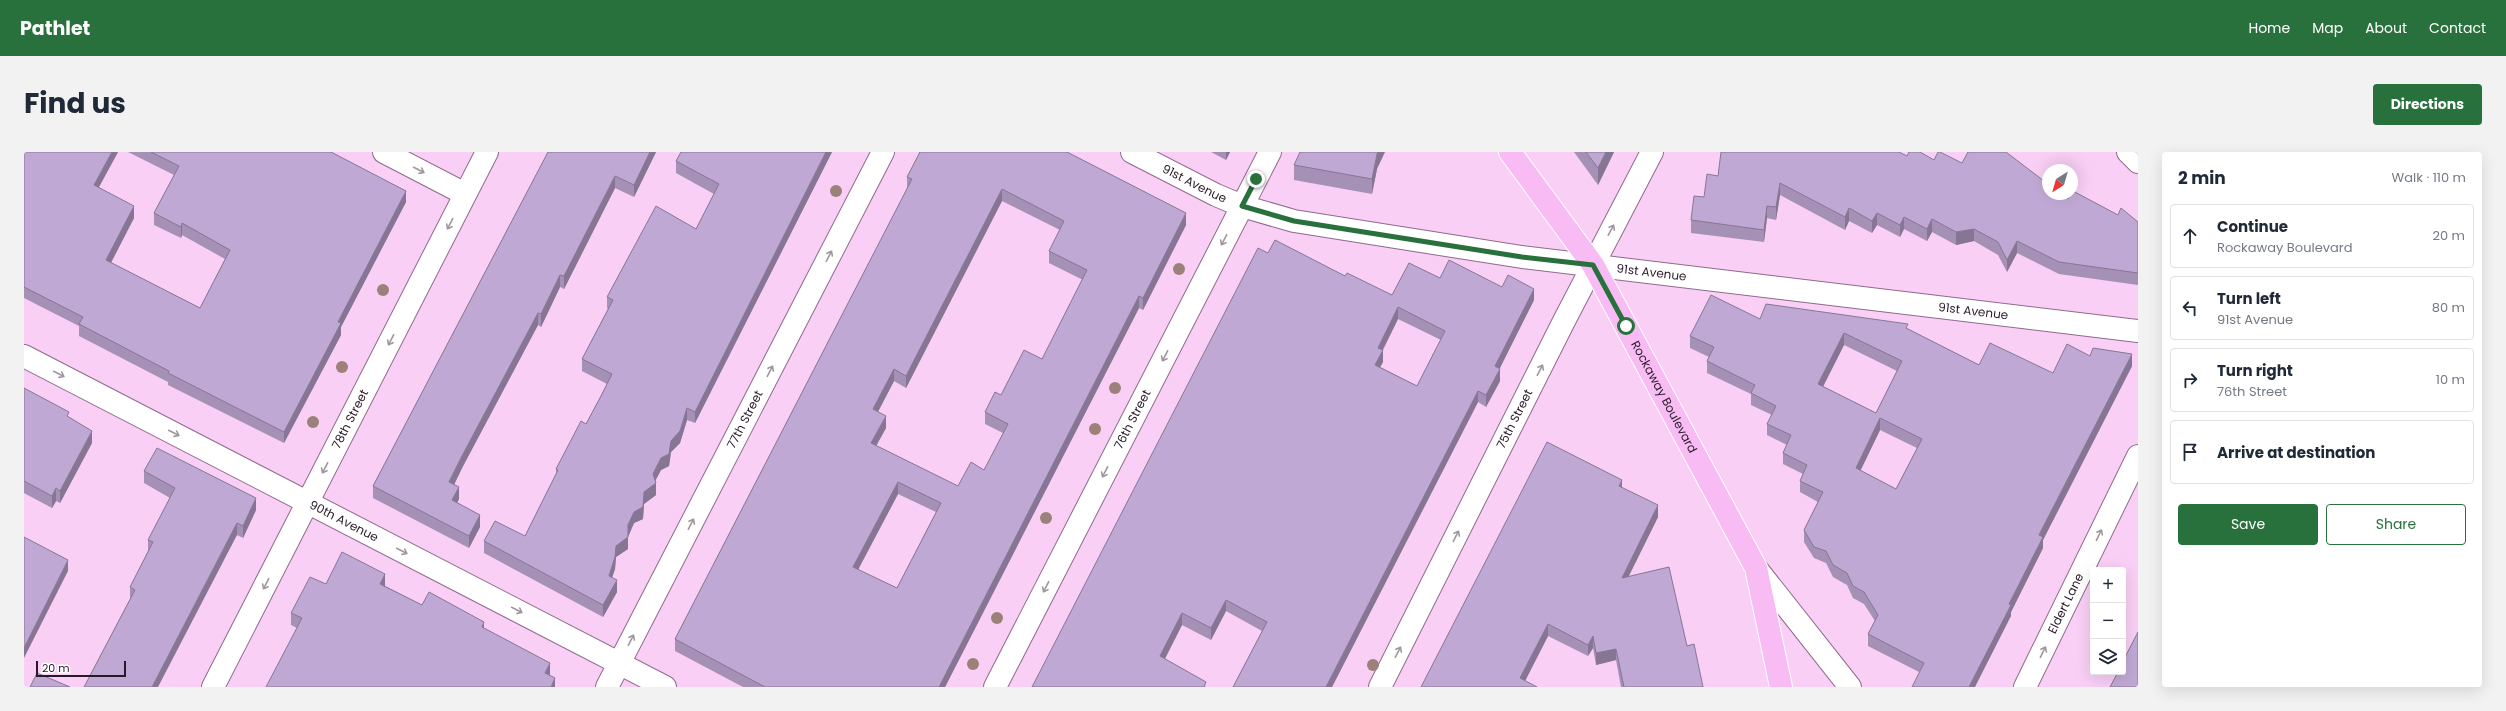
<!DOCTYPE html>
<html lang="en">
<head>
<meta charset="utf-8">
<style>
  :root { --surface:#fff; --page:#f2f2f3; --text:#1f2937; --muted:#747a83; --line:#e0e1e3; --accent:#28703c }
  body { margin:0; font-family:Poppins,sans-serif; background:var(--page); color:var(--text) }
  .controls { position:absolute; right:12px; bottom:12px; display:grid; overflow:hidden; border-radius:4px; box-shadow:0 4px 16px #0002 }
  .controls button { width:36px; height:36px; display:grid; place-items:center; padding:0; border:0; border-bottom:1px solid var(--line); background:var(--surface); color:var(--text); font:20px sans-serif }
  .compass { position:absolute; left:2018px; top:12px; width:36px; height:36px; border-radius:50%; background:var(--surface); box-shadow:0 4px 16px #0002; rotate:217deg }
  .scale { position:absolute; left:12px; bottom:10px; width:90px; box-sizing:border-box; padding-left:4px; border:2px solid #281927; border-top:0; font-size:11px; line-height:14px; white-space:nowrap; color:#281927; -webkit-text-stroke:3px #fff; paint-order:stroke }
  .stop { position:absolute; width:12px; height:12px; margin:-9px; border:3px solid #28703c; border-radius:50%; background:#fff }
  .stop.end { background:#28703c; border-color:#fff; box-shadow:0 1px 4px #0008 }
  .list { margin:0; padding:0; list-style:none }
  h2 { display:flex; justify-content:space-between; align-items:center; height:52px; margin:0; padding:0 16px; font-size:17px }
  h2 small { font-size:13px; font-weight:400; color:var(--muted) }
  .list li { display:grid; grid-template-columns:26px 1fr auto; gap:12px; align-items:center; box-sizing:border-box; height:64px; margin:0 8px 8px; padding:0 8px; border:1px solid var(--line); border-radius:4px }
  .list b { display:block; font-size:15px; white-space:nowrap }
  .list p { margin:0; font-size:13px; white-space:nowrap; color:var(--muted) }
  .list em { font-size:13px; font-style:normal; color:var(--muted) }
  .actions { display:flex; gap:8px; padding:12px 16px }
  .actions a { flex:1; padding:9px 0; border:1px solid var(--accent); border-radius:4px; text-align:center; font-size:14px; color:var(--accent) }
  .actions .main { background:var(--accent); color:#fff }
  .icon { flex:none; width:22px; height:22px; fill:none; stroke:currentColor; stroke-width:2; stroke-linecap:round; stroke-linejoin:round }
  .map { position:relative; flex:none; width:2114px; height:535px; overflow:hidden; border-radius:4px }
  header { display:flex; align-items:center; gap:24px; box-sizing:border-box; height:56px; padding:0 20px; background:var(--accent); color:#fff }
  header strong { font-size:19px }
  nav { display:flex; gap:22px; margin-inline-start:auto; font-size:14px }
  .intro { display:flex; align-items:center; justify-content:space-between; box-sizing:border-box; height:96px; padding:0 24px }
  h1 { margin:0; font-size:28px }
  .button { padding:10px 18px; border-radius:4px; background:var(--accent); color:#fff; font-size:14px; font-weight:700 }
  main { display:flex; gap:24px; padding:0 24px }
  aside { flex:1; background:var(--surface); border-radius:4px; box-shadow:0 4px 16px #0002 }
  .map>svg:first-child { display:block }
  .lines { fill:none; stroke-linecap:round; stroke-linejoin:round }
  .minor-casing { stroke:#8f6a8c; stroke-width:24 }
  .major-casing { stroke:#fff; stroke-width:24 }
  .minor { stroke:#fff; stroke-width:22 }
  .major { stroke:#f8bbf3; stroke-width:22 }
  .tree { fill:#9c817a }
  .wall { fill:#a590b6; fill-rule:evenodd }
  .shaded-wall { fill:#867694 }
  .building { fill:#c0a8d4; stroke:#867694; fill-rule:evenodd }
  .oneway { stroke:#9e989e }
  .route { stroke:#28703c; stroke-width:5 }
  .labels { text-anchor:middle; stroke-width:3; stroke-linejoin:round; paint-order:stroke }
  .street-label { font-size:12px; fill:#281927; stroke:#fff }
</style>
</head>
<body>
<header>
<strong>Pathlet</strong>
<nav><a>Home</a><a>Map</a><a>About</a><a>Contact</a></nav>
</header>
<div class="intro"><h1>Find us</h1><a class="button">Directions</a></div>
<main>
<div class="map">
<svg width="2114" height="535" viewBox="0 0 2114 535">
  <rect width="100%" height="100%" fill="#f9cff5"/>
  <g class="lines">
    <defs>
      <g id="minor">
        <polyline points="360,0 441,42"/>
        <path id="s1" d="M1108 0 1192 43 1218 54 1270 69 1498 105 2114 179"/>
        <polyline points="2104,0 2114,10"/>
        <path id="s2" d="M0 204 641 535"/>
        <polyline points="1732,416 1826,535"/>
        <path id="s3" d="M189 535 463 0"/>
        <path id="s4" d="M583 535 859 0"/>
        <path id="s5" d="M971 535 1246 0"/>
        <path id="s6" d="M1356 535 1540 169 1628 0"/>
        <path id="s7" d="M2001 535 2114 304"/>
      </g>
      <g id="major">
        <path id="s8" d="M1486 0 1569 113 1732 416 1757 535"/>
      </g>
    </defs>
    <use href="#minor" class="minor-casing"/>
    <use href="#major" class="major-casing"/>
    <use href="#minor" class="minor"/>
    <use href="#major" class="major"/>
  </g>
  <g class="tree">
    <circle cx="812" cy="39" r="6"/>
    <circle cx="1155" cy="117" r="6"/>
    <circle cx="359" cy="138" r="6"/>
    <circle cx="318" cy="215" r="6"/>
    <circle cx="1091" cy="236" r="6"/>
    <circle cx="289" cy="270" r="6"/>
    <circle cx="1071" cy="277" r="6"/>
    <circle cx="1022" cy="366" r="6"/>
    <circle cx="973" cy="466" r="6"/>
    <circle cx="949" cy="512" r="6"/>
    <circle cx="1349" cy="513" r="6"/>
  </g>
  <g class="wall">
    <polygon points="0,0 94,0 75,35 110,66 87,111 176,156 201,107 158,83 157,86 130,73 130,61 150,23 104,0 307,0 382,50 317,175 317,183 260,291 144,233 144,230 55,184 55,174 0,146"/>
    <polygon points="632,0 610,45 591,36 540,137 536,135 517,175 514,173 438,316 430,333 435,347 433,351 456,375 445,396 349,346 349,334 512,23"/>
    <polygon points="808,0 671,271 663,268 656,291 647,300 645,314 637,318 631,329 632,343 620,352 619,367 610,371 604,385 604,397 592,405 591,417 588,425 593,440 579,465 460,401 460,389 501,384 532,323 532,317 562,272 583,232 558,219 558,207 584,157 583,156 583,145 672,77 690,42 652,21 652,9"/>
    <path d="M896 0 1162 73 1119 158 1115 156 921 535H719L651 499V487L883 37V25ZM978 49 1036 78 1025 99V111L1059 128 1018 207 977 243 961 260V272L979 281 960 318 934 334 852 294 862 276 854 260 870 229 882 236ZM874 342 912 360 873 436 834 418Z"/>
    <polygon points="1187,0 1206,0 1202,8"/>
    <polygon points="1550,0 1590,0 1574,33"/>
    <polygon points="1883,4 1938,11 2044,47 2114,70 2114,133 2035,122 1993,101 1983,120 1974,103 1950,89 1932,93 1908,80 1903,89 1880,77 1876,85 1853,73 1848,81 1825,69 1821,78 1756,43 1752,68 1743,66 1740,90 1667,81 1667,68 1680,45 1694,24"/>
    <polygon points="1270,13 1353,17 1348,42 1270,28"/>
    <path d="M1244 101 1321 124 1368 143 1416 126 1478 135 1510 148 1475 217 1476 229 1462 255 1454 250 1308 535H1209L1238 479 1202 459 1187 488 1158 473 1141 507 1182 535H1008ZM1374 167 1417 188 1393 234 1356 215 1359 210V198Z"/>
    <path d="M1736 167 1884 177 1955 213 2029 221 2066 204 2108 214 2019 388V396L1987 460V464L1895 520 1844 494V482L1851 469 1840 452 1829 446 1823 433 1809 425 1802 411 1790 406 1780 390V378L1794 350 1776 340V329L1779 322 1759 312V301L1763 293 1743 283V272L1748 263 1727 253V242L1683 221V209L1685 205 1666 196V184ZM1820 193 1873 219 1852 261 1799 235ZM1856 278 1893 296 1872 337 1836 319Z"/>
    <polygon points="0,236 45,266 68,291 36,351 32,349 28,356 0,341"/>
    <polygon points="120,319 232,358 219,386 213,383 68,520 106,447 106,435 124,399 124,388 146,346 120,331"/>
    <polygon points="1598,336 1634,365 1604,425 1663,494 1679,535 1597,535 1592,508 1572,513 1569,496 1564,504 1524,484 1501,529 1397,535"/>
    <polygon points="302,432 361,434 398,453 460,476 526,523 531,535 273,476 267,473 267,461"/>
  </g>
  <g class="shaded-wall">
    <polygon points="88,0 94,0 70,44 70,33"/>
    <polygon points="626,0 632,0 610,45 610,33"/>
    <polygon points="802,0 808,0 671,271 671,260"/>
    <polygon points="1202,0 1206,0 1202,8"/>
    <polygon points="1354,0 1361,0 1353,17 1348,42 1348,27 1353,2"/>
    <polygon points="1582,0 1590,0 1574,33 1574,16"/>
    <polygon points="591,24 591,36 540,137 540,124"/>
    <polygon points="1756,31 1756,43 1752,68 1752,55"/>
    <polygon points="978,37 978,49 882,236 882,224"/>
    <polygon points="382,39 382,50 317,175 317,183 260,291 260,280 314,170"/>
    <polygon points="110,54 110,66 82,120 82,108"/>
    <polygon points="1743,54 1743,66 1740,90 1740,78"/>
    <polygon points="1825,56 1825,69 1821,78 1821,65"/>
    <polygon points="1162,61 1162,73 1119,158 1119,146"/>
    <polygon points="1853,61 1853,73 1848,81 1848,69"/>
    <polygon points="1880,65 1880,77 1876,85 1876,73"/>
    <polygon points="1908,67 1908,80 1903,89 1903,77"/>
    <polygon points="158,71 158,83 157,86 157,75"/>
    <polygon points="1950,77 1950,89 1932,93 1932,80"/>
    <polygon points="1993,89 1993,101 1983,120 1983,108"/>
    <polygon points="536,123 536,135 517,175 517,162"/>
    <polygon points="1510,137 1510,148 1471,226 1471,214"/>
    <polygon points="1115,144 1115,156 921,535 915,535"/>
    <polygon points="1374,155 1374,167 1354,207 1354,196"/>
    <polygon points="514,161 514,173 438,316 425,343 425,330 438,304"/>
    <polygon points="1820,181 1820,193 1794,244 1794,232"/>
    <polygon points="1359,198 1359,210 1351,224 1351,213"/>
    <polygon points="2108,202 2108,214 2019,388 2019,396 1987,460 1987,464 1951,535 1945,535 2015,383"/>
    <polygon points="870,217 870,229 849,269 849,257"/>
    <polygon points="1476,217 1476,229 1462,255 1462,243"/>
    <polygon points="1454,239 1454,250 1308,535 1302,535"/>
    <polygon points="663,256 663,268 656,291 647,300 645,314 637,318 629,333 632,331 632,343 620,352 619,367 610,371 604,385 604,373 637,306 647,289"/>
    <polygon points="862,264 862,276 847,303 847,291"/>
    <polygon points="1856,266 1856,278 1832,328 1832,316"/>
    <polygon points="68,279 68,291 36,351 36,339"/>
    <polygon points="1598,328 1598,340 1595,334"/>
    <polygon points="874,330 874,342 829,427 829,415"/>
    <polygon points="435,335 435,347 428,361 428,348"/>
    <polygon points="32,336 32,349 28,356 28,344"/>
    <polygon points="232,346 232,358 219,386 219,374"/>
    <polygon points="1634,353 1634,365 1598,438 1598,426"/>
    <polygon points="456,363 456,375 445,396 445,384"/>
    <polygon points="213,371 213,383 134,535 128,535"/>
    <polygon points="604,385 604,397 592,405 591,417 585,435 585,424 592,394"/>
    <polygon points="44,408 44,419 0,506 0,496"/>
    <polygon points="361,422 361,435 356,432"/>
    <polygon points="593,428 593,440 579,465 579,453"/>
    <polygon points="1202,448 1202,459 1187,488 1187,476"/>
    <polygon points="1158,461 1158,473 1136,516 1136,504"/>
    <polygon points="460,470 460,482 458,475"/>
    <polygon points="1524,472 1524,484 1498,535 1496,526"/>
    <polygon points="1569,484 1569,496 1564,504 1564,493"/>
    <polygon points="1592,497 1592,508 1572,513 1572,501"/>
    <polygon points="526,511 526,523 521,521"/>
    <polygon points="531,526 531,535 527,535"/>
  </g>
  <g class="building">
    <polygon points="0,0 88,0 70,33 110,54 82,108 176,156 206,98 158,71 157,75 130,61 155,14 127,0 307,0 382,39 314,170 317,171 260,280 144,221 145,219 55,172 59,165 0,135"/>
    <polygon points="524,0 626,0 610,33 591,24 540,124 536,123 517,162 514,161 438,304 425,330 435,335 428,348 456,363 445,384 349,334"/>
    <polygon points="657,0 802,0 671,260 663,256 656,279 647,289 645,302 637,306 629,322 632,331 620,340 619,355 610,360 604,373 604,385 592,394 591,405 585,424 593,428 579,453 460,389 471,369 501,384 534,318 532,317 557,269 562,272 577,244 588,222 558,207 589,148 583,145 632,54 672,77 695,32 652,9"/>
    <path d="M896 0H1043L1162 61 1119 146 1115 144 915 535H741L651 487 888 27 883 25ZM978 37 1040 69 1025 99 1063 118 1018 207 1000 198 977 243 971 240 961 260 984 272 960 318 947 310 934 334 847 291 862 264 849 257 870 217 882 224ZM874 330 917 351 873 436 829 415Z"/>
    <polygon points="1276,0 1354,0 1353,2 1348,27 1270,13"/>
    <polygon points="1562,0 1582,0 1574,16"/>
    <polygon points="1697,0 1875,0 1883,4 1885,0 1896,0 1910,8 1914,0 1916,0 1938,11 1944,0 1982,0 2024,32 2024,42 2037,42 2044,47 2047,42 2048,42 2049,39 2094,63 2097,56 2114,70 2114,121 2035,110 1993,89 1983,108 1974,90 1950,77 1932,80 1908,67 1903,77 1880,65 1876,73 1853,61 1848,69 1825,56 1821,65 1756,31 1752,55 1743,54 1740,78 1667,68 1670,44 1680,45 1683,22 1694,24"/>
    <path d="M1251 88 1321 124 1323 121 1368 143 1385 111 1416 126 1425 108 1478 135 1484 123 1510 137 1471 214 1476 217 1462 243 1454 239 1302 535H1209L1243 470 1202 448 1187 476 1158 461 1136 504 1182 530 1180 535H1008L1234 96 1244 101ZM1374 155 1421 179 1393 234 1351 213 1359 198 1354 196Z"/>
    <path d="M1687 143 1736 167 1742 152 1884 172 1882 176 1955 213 1966 191 2029 221 2043 192 2066 204 2069 196 2108 202 2015 383 2019 385 1985 452 1987 453 1945 535H1888L1900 511 1844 482 1854 463 1840 440 1829 434 1823 421 1809 413 1802 399 1790 395 1780 378 1799 340 1776 329 1783 313 1759 301 1767 283 1743 272 1752 254 1727 241 1731 233 1683 209 1690 195 1666 184ZM1820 181 1878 209 1852 261 1794 232ZM1856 266 1898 287 1872 337 1832 316Z"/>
    <polygon points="0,236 45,260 43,264 68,279 36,339 32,336 28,344 0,329"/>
    <polygon points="1523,290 1598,328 1595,334 1634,353 1598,426 1645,415 1663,494 1670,492 1679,535 1600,535 1592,497 1572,501 1569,484 1564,493 1524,472 1496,526 1513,535 1397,535"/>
    <polygon points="133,296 232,346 219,374 213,371 128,535 60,535 111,438 106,435 129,390 124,388 151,336 120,319"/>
    <polygon points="0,385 44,408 0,496"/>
    <polygon points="318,400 361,422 356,432 398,453 405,440 460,470 458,475 526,511 521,521 531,526 527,535 242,535 278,466 267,461 286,425 302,432"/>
    <polygon points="2114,480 2114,535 2086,535 2094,520 2099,520 2099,509"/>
    <polygon points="13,521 46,535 6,535"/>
  </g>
  <defs><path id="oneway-shaft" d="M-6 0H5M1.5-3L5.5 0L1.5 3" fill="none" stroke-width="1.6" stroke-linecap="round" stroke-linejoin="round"/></defs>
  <g class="oneway">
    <use href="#oneway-shaft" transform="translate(395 18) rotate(27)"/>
    <use href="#oneway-shaft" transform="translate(426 72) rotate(117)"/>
    <use href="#oneway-shaft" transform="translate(1587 78) rotate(-62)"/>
    <use href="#oneway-shaft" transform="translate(1200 88) rotate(117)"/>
    <use href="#oneway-shaft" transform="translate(805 104) rotate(-63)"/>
    <use href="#oneway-shaft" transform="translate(367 188) rotate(117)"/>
    <use href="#oneway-shaft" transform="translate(1141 204) rotate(117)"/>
    <use href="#oneway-shaft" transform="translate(1516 218) rotate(-63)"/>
    <use href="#oneway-shaft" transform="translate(746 219) rotate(-63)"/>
    <use href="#oneway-shaft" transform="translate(35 222) rotate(27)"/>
    <use href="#oneway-shaft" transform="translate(150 281) rotate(27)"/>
    <use href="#oneway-shaft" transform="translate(301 316) rotate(117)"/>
    <use href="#oneway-shaft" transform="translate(1081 320) rotate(117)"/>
    <use href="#oneway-shaft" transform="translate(667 372) rotate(-63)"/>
    <use href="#oneway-shaft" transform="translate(2075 383) rotate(-64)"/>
    <use href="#oneway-shaft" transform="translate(1432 384) rotate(-63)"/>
    <use href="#oneway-shaft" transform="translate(378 399) rotate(27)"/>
    <use href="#oneway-shaft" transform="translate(242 432) rotate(117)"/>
    <use href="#oneway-shaft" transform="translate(1022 435) rotate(117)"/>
    <use href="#oneway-shaft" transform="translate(493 458) rotate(27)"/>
    <use href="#oneway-shaft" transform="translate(607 488) rotate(-63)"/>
    <use href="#oneway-shaft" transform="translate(1374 500) rotate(-63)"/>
    <use href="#oneway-shaft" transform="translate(2019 500) rotate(-64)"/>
  </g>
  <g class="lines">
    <polyline class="route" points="1232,27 1218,54 1270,69 1498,105 1569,113 1602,174"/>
  </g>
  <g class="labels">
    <g class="street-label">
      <text dy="4" stroke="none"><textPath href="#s1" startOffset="70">91st Avenue</textPath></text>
      <text dy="4" stroke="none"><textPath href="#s1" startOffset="538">91st Avenue</textPath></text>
      <text dy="4" stroke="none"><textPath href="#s1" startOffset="862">91st Avenue</textPath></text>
      <text dy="4" stroke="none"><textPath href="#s8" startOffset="290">Rockaway Boulevard</textPath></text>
      <text dy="4" stroke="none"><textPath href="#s4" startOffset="301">77th Street</textPath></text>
      <text dy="4" stroke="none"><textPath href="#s5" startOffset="301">76th Street</textPath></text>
      <text dy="4" stroke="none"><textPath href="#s6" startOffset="300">75th Street</textPath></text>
      <text dy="4" stroke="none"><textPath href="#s3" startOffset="301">78th Street</textPath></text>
      <text dy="4" stroke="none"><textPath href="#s2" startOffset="360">90th Avenue</textPath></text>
      <text dy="4" stroke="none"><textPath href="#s7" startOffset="93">Eldert Lane</textPath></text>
    </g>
  </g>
</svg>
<div class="controls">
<button>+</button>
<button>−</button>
<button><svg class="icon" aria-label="layers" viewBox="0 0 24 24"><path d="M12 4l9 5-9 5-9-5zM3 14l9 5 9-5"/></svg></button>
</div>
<svg class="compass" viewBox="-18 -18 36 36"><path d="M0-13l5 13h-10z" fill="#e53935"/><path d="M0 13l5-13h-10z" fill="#747a83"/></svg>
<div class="scale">20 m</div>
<div class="stop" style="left:1602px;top:174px"></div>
<div class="stop end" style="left:1232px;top:27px"></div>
</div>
<aside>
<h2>2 min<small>Walk · 110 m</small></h2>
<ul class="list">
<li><svg class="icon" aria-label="ahead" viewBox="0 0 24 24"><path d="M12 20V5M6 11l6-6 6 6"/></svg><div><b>Continue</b><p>Rockaway Boulevard</p></div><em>20 m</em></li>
<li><svg class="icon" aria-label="left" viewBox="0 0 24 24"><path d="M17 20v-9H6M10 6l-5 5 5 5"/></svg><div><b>Turn left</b><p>91st Avenue</p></div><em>80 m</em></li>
<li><svg class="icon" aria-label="right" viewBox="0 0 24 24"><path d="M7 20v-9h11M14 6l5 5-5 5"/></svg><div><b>Turn right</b><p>76th Street</p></div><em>10 m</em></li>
<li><svg class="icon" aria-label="arrive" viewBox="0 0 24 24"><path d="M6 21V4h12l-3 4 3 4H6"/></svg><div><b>Arrive at destination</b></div></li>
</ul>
<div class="actions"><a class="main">Save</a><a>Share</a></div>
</aside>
</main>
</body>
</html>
